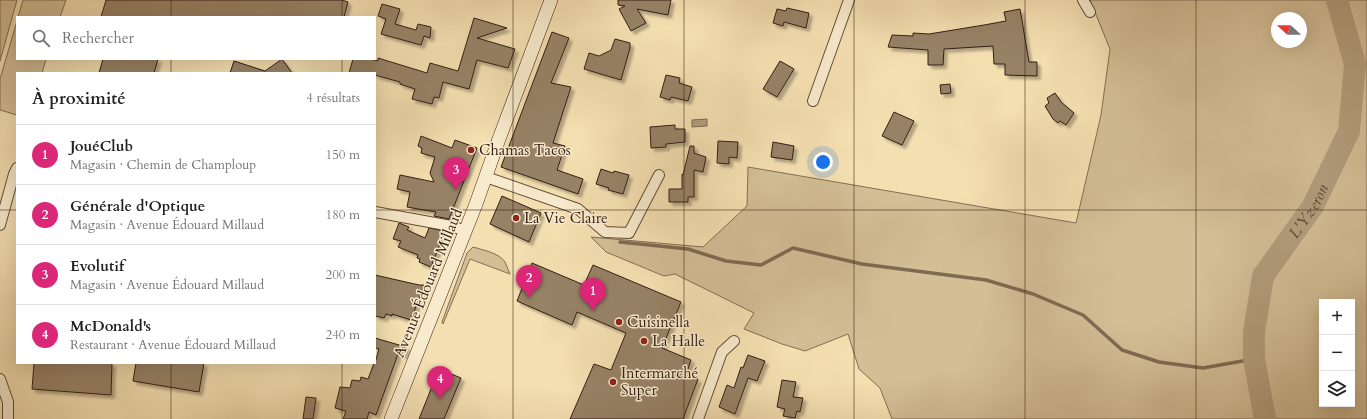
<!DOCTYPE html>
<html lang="fr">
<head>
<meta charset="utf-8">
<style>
  :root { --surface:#fff; --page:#f2f2f2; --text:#202124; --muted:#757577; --line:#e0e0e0; --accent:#db2777 }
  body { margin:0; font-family:Cardo,serif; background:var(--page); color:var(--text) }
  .controls { position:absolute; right:12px; bottom:12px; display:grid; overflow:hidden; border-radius:0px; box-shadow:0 4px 16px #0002 }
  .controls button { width:36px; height:36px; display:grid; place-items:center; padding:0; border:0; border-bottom:1px solid var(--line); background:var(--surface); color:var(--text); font:20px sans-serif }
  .compass { position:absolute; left:1271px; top:12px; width:36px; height:36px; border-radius:50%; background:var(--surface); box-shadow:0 4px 16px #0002; rotate:291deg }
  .you { position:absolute; left:823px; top:162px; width:14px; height:14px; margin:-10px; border:3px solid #fff; border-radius:50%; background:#1a73e8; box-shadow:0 0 0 6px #1a73e833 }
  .badge { display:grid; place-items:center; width:26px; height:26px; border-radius:50%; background:var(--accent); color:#fff; font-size:13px; font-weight:700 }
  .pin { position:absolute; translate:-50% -33px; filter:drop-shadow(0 1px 2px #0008) }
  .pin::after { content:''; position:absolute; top:21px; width:14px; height:12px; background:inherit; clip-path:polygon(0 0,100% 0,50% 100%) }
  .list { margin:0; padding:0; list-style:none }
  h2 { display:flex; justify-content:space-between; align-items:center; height:52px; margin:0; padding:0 16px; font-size:17px }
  h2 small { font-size:13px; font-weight:400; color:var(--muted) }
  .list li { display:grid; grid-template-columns:26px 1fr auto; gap:12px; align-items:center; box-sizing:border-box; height:60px; padding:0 16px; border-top:1px solid var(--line) }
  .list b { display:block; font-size:15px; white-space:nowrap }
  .list p { margin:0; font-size:13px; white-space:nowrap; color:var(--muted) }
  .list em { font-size:13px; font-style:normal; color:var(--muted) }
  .icon { flex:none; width:22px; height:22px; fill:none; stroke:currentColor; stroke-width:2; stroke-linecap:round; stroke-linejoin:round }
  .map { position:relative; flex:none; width:1367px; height:419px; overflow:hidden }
  .search { position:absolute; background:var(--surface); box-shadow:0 4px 16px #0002; left:16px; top:16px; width:360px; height:44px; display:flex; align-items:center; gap:10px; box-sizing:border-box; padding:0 14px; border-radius:0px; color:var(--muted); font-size:15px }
  .panel { position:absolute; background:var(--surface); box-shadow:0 4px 16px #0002; left:16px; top:72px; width:360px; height:292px; border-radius:0px }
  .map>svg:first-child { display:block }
  .green { fill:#d3be96; stroke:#826e55; fill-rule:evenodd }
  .water { fill:#b29d7c; stroke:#7f6a52 }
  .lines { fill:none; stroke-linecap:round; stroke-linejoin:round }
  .stream { stroke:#7f6a52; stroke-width:3.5 }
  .river { stroke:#b29d7c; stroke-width:22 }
  .building { fill:#978266; stroke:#321e14; filter:url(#shadow) }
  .minor-casing { stroke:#624e3b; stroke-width:12 }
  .secondary-casing { stroke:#321e14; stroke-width:14 }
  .minor { stroke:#f8eacc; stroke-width:10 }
  .secondary { stroke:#f8eacc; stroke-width:13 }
  .grid { fill:none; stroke:#321e14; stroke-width:1; stroke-opacity:0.55 }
  .poi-dot { fill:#8f2418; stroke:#f8eacc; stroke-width:1.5 }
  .labels { text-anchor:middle; stroke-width:3; stroke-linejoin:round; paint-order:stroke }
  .poi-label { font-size:15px; fill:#321e14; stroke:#f8eacc; text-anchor:start }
  .street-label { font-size:15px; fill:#321e14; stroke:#f8eacc }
  .water-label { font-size:16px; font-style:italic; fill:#5f4a38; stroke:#f8eacc }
</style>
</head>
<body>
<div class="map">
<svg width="1367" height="419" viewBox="0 0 1367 419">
  <defs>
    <filter id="shadow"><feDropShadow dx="3.5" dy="3.5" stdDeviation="1" flood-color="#0004"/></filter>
  </defs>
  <rect width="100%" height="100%" fill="#f4dfb1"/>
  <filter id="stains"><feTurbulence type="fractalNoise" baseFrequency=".005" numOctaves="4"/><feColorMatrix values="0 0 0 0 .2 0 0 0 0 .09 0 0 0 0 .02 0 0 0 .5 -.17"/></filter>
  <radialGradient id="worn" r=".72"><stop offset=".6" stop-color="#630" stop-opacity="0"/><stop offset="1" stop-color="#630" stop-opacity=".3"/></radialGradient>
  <g class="green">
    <polygon points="0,0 17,0 0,61"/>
    <polygon points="23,0 66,0 60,17 18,17"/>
    <path d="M1090 0H1367V419H892L880 388 859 369 848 334 805 351 782 344 744 329 754 313 675 274 664 276 606 252 591 237 703 247 747 206 748 167 1076 223 1101 115 1110 49ZM1277 18H1301V42H1277ZM1322 302H1352V404H1322Z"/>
    <polygon points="17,21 17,59 46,59 42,73 17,73 17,115 0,110 0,79"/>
    <path d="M473 247C483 250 499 253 505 262 507 266 508 270 510 274L470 259 443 324 442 322 467 253Z"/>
  </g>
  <polygon class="water" points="707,119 707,126 692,127 692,120"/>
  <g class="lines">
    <polyline class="stream" points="620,242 688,249 726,261 761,265 793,248 862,264 986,280 1033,294 1083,315 1122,350 1159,362 1203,368 1254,359"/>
    <path class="river" id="s1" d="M1265 419 1254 359V332L1263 276 1313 206 1349 131 1355 64 1337 0"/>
  </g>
  <g class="building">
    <polygon points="106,0 342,0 348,2 344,17 101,17"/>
    <polygon points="618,0 671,0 668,15 637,9 646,23 631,31 619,9 625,6 618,5"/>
    <polygon points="382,4 400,9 395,24 416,30 418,24 431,27 430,38 424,36 421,45 381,34 386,19 378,16"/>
    <polygon points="787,8 809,13 806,28 784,22 783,26 773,23 777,9 786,11"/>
    <polygon points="1020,9 1029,62 1037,62 1037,76 1005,75 1005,64 994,64 993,46 944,49 943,65 928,65 928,50 888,47 892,35 913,36 913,33 929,34 984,25 1006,21 1004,12"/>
    <polygon points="474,18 507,28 477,38 515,49 508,68 477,60 469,89 443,82 439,98 434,97 432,104 412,99 415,89 400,84 400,82 375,75 375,73 349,73 353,59 370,59 378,61 378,58 427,73 430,63 458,71"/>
    <polygon points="552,32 569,38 551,83 571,87 553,143 565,146 557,170 583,179 578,194 501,167"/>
    <polygon points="615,39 630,43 630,48 621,80 584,69 589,53 599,56 611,50"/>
    <polygon points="103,59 158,59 154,73 99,73"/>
    <polygon points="282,59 292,73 230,73 234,61 265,71"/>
    <polygon points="780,61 794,69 777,97 763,89"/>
    <polygon points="666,75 680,78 679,83 692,87 688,101 671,97 670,100 660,97"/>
    <polygon points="950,84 951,93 941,94 940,85"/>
    <polygon points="1055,93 1061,102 1074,113 1066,125 1060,121 1058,123 1053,119 1045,106 1049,103 1047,98"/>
    <polygon points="894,112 914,121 902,145 882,136"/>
    <polygon points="675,125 675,129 685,129 685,142 666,144 666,147 651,148 650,127"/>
    <polygon points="421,136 452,148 455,140 477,148 449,219 434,216 436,212 407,207 410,192 397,189 400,175 434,182 430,173 435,157 421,153 422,148 418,146"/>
    <polygon points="718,141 738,142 737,158 729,157 729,164 717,163"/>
    <polygon points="773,142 794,146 792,160 771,157"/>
    <polygon points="690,146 694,146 694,153 706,157 703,172 694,170 694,197 688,197 688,202 669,202 669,189 682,189 682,174 683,175"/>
    <polygon points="601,169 613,173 614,171 629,175 623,194 608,190 609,188 596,184"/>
    <polygon points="502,196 541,213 529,242 490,224"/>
    <polygon points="399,223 409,227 407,230 425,238 429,228 445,231 431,267 419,262 420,259 417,258 418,255 398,247 401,241 393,239"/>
    <polygon points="532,263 584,285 593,265 681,302 662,348 691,360 686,375 698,379 683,419 570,419 594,364 611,370 626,333 577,312 572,325 517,301"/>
    <polygon points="375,275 419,285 424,285 411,320 392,314 392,316 386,314 384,318 375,316"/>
    <polygon points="375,338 406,347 404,355 398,354 376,415 369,412 367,419 343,419 346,411 335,408 340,387 350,388 352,380 360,381 361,377 368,379 374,363 375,363 379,349 375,348"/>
    <polygon points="748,355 765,361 757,381 748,378 735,414 719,407 727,385 734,388 741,367 743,368"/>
    <polygon points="34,363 112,363 111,395 32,389"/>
    <polygon points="136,363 204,363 199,392 133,381"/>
    <polygon points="439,369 461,378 444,419 419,419"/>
    <polygon points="782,380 796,382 793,397 803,398 800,412 797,411 795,418 783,416 785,409 777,407"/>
    <polygon points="306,397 316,398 313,419 303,419"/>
  </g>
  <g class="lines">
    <defs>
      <g id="minor">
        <polyline points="1083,0 1090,12"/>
        <polyline points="813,101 849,0"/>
        <polyline points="486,177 578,209 605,232 629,233 659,175"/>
        <polyline points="375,212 451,226 466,231"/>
        <polyline points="0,225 14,174 17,168"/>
        <polyline points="0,379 8,402 8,419"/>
        <polyline points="698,419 722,352 734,341"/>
      </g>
      <polyline id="secondary" points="391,419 476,204 499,139 551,0"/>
    </defs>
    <use href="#minor" class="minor-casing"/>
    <use href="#secondary" class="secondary-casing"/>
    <use href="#minor" class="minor"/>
    <use href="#secondary" class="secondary"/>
  </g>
  <path class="grid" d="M171 0V17M342 0V17M513 0V419M684 0V419M854 0V419M1025 0V419M1196 0V419M171 59V73M342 59V73M0 210H17M375 210H1367M171 363V419M342 363V419"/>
  <g class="poi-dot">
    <circle cx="471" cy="150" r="4"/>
    <circle cx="516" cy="218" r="4"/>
    <circle cx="619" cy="322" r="4"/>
    <circle cx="644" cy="341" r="4"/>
    <circle cx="613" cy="382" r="4"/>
  </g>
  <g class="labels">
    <g class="poi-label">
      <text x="479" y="155">Chamas Tacos</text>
      <text x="524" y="223">La Vie Claire</text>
      <text x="627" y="327">Cuisinella</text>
      <text x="652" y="346">La Halle</text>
      <text x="621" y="378">Intermarché<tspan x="621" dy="17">Super</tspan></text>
    </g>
    <g class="street-label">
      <text transform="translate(428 283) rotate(-68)" y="5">Avenue Édouard Millaud</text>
    </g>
    <g class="water-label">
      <text dy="6" stroke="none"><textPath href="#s1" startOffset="224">L'Yzeron</textPath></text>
    </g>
  </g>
  <rect width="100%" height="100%" filter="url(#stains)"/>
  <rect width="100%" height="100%" fill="url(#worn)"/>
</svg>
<div class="controls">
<button>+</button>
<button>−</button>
<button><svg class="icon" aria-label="layers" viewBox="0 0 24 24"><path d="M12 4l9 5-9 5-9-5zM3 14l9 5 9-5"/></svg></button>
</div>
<svg class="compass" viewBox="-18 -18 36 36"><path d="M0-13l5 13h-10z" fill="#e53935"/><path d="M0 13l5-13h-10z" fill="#757577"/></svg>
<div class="you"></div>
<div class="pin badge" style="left:593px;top:311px">1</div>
<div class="pin badge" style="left:529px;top:298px">2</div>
<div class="pin badge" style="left:456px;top:190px">3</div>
<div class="pin badge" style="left:440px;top:399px">4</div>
<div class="search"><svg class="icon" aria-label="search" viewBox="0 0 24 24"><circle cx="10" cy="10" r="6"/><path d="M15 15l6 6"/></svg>Rechercher</div>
<section class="panel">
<h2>À proximité<small>4 résultats</small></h2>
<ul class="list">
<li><span class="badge">1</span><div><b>JouéClub</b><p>Magasin · Chemin de Champloup</p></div><em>150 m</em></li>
<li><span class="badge">2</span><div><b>Générale d'Optique</b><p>Magasin · Avenue Édouard Millaud</p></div><em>180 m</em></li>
<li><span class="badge">3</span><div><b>Evolutif</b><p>Magasin · Avenue Édouard Millaud</p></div><em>200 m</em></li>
<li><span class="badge">4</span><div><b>McDonald's</b><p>Restaurant · Avenue Édouard Millaud</p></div><em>240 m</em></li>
</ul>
</section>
</div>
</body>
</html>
